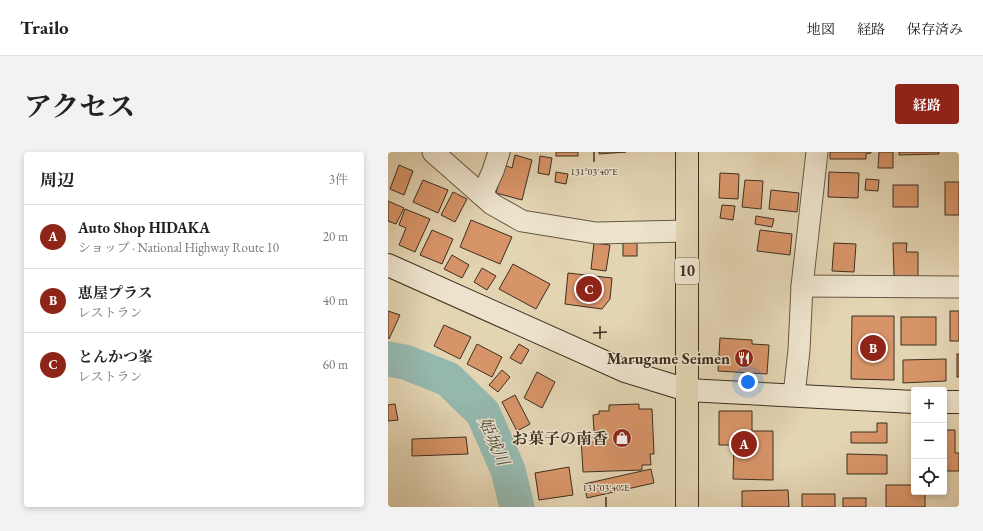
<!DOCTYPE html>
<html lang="ja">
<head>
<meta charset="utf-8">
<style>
  :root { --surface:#fff; --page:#f2f2f2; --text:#222; --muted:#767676; --line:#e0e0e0; --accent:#8f2418 }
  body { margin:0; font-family:"EB Garamond","Noto Serif JP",serif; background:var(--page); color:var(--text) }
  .controls { position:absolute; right:12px; bottom:12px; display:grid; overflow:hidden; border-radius:4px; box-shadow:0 2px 6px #0003 }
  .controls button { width:36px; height:36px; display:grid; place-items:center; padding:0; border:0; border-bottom:1px solid var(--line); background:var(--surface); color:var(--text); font:20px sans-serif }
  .you { position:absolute; left:360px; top:230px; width:14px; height:14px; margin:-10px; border:3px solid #fff; border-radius:50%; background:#1a73e8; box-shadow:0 0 0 6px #1a73e833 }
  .badge { display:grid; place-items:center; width:26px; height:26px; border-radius:50%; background:var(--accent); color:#fff; font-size:13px; font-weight:700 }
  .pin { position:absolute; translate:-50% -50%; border:2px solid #fff; box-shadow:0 1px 4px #0006 }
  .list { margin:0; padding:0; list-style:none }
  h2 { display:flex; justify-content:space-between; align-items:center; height:52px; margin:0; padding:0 16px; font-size:17px }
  h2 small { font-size:13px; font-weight:400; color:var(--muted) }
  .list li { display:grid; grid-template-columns:26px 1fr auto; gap:12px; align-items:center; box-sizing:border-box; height:64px; padding:0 16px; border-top:1px solid var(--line) }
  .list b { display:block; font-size:15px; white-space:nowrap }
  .list p { margin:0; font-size:13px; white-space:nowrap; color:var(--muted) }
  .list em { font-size:13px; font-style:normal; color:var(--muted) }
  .icon { flex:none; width:22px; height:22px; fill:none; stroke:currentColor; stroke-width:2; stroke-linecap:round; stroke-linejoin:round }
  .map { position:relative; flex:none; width:571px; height:355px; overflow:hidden; border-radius:4px }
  header { display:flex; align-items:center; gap:24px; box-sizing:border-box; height:56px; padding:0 20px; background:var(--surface); border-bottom:1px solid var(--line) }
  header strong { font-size:19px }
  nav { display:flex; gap:22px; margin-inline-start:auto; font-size:14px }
  .intro { display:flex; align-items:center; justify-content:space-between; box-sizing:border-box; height:96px; padding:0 24px }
  h1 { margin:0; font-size:28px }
  .button { padding:10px 18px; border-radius:4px; background:var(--accent); color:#fff; font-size:14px; font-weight:700 }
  main { display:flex; gap:24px; padding:0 24px }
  aside { flex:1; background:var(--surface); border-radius:4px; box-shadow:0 2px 6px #0003 }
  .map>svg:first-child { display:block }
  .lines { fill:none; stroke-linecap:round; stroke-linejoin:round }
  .river { stroke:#95b8ae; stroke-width:35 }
  .building { fill:#d79468; stroke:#3d2f21 }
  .street-casing { stroke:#665845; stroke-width:23 }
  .secondary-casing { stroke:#3d2f21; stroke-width:24 }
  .highway-casing { stroke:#3d2f21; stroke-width:24 }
  .street { stroke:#ede3cd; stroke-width:21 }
  .secondary { stroke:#ede3cd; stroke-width:22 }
  .highway { stroke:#e3d4b2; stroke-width:22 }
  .ticks { fill:none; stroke:#3d2f21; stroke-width:1.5 }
  .labels { text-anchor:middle; stroke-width:3; stroke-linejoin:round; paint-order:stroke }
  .shield { fill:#ede3cd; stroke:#726555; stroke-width:1 }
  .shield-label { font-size:15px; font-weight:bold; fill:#3d2f21 }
  .poi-label { font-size:16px; font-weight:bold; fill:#3d2f21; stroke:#ede3cd; text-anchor:end }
  .water-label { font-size:17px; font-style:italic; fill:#4f4a3d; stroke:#ede3cd }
  .ticks-label { font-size:10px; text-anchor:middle; fill:#3d2f21; stroke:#ede3cd; stroke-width:3; stroke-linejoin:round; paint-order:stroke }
</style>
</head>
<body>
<header>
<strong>Trailo</strong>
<nav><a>地図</a><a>経路</a><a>保存済み</a></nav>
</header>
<div class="intro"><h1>アクセス</h1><a class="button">経路</a></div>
<main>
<aside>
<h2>周辺<small>3件</small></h2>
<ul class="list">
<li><span class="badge">A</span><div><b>Auto Shop HIDAKA</b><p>ショップ · National Highway Route 10</p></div><em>20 m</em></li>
<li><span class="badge">B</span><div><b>恵屋プラス</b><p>レストラン</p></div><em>40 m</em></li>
<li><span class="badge">C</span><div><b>とんかつ峯</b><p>レストラン</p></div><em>60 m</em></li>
</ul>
</aside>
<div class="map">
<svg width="571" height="355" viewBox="0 0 571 355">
  <rect width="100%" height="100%" fill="#e3d4b2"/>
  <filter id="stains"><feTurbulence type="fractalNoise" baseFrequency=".005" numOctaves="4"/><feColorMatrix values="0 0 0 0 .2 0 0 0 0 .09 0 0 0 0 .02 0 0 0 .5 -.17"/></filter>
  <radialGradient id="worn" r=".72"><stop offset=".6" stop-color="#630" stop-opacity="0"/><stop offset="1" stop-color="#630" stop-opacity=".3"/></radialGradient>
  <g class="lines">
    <polyline class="river" points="0,207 17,210 60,227 95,261 120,318 129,355"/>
  </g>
  <g class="building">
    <rect x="168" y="0" width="22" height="4"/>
    <polygon points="211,0 238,0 211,2"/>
    <polygon points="442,0 483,0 483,1 478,2 478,7 442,7"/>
    <polygon points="491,0 505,0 505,16 490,16"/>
    <polygon points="511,0 551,0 551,2 511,3"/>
    <polygon points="127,3 144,8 134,48 108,41 116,13 124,16"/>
    <polygon points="152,4 164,6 161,23 150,21"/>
    <polygon points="11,13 25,19 16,43 2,37"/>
    <polygon points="168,20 180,22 178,32 167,30"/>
    <polygon points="441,20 471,21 470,46 440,45"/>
    <polygon points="332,21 351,22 350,47 331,46"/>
    <polygon points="478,27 491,28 490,39 477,38"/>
    <polygon points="35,28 60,38 50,61 25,50"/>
    <polygon points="357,28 375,29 373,57 354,55"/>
    <rect x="557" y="30" width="14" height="33"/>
    <rect x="505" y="33" width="25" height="22"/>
    <polygon points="383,38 411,41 409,60 381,57"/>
    <polygon points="65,40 79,47 67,70 53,63"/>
    <polygon points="0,49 16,56 8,72 0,69"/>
    <polygon points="334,53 347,54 345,68 332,66"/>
    <polygon points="17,57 42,67 27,100 11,93 18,76 11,73"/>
    <polygon points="368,64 386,67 384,75 367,72"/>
    <polygon points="83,68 124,85 112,112 72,95"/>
    <polygon points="44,78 65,87 54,112 32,103"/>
    <polygon points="372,78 404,82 402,103 369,99"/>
    <rect x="235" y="86" width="14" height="18"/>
    <polygon points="206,91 222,93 218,119 203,117"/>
    <polygon points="446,91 468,92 466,120 444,119"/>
    <polygon points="505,91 519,91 518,100 530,100 530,124 506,124"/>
    <polygon points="64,103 81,113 74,126 56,117"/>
    <polygon points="125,112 162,132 148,157 111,137"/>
    <polygon points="94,116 108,124 99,138 86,130"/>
    <polygon points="180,121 224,126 222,147 214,157 177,152"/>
    <polygon points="0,159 12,163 1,187 0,186"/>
    <rect x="562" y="159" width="9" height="30"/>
    <polygon points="464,164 506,164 506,228 463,227"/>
    <rect x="513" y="165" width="35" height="28"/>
    <polygon points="56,173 83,185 72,207 46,194"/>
    <polygon points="332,186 364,188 364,192 381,193 379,222 330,219"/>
    <polygon points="89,192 114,205 104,225 79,212"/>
    <polygon points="131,192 141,198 133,212 122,206"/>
    <rect x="569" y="202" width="2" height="23"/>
    <polygon points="558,207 558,229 515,231 515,208"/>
    <polygon points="114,218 122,225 110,240 101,233"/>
    <polygon points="149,220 167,230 154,256 136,246"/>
    <polygon points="127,243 142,272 129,279 114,250"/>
    <polygon points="7,252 10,268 0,269 0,253"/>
    <polygon points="251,252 251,257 264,257 266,302 262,302 263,313 254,313 254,318 195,320 193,286 212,285 212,279 206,279 205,263 211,262 211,259 221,259 221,253"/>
    <polygon points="331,259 364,259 364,279 385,279 385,328 345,327 346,293 331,293"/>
    <polygon points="489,271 499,271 499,291 463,291 463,280 489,280"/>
    <polygon points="556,278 567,278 567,301 571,301 571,319 556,319"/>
    <polygon points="78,285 80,302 24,304 24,287"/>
    <polygon points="459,302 499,303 499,322 459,322"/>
    <polygon points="181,315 185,343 151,348 147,321"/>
    <polygon points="263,317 266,331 199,346 196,332"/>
    <polygon points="498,333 526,333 526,340 537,340 537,355 498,355"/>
    <polygon points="400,338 401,355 354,355 354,339"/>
    <rect x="414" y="342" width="33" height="13"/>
    <rect x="455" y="346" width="23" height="9"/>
  </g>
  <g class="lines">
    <defs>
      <g id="street">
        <polyline points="45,0 104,52 134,69 208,81 299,79"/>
        <polyline points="94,43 105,19 111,0"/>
        <polyline points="414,134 571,135"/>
        <polyline points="406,243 411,198 414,134 429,0"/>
      </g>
      <g id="secondary">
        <polyline points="0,113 237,219 299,238 526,250"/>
        <polyline points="556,250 571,250"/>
      </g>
      <polyline id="highway" points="299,355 299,0"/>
    </defs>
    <use href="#street" class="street-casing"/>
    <use href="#secondary" class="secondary-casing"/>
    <use href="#highway" class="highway-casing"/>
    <use href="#street" class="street"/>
    <use href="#secondary" class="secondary"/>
    <use href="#highway" class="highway"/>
  </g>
  <path class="ticks" d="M206 0V10M212 174V187M205 181 219 180M218 345V355"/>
  <defs>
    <symbol id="restaurant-disc" viewBox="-11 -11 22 22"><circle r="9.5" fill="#8f2418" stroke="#ede3cd"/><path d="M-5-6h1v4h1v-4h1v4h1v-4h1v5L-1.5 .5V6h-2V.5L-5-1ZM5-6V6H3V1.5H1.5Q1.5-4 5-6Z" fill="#fff"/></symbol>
    <symbol id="shop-disc" viewBox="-11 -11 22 22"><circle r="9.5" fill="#8f2418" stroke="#ede3cd"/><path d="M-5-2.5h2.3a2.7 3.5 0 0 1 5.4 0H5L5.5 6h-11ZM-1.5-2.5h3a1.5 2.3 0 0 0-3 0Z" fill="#fff"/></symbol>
  </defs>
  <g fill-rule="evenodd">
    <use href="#restaurant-disc" x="345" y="195" width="22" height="22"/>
    <use href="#shop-disc" x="223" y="275" width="22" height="22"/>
  </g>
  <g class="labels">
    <rect class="shield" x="287" y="106" width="24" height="26" rx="3"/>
    <g class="shield-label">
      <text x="299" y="124">10</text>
    </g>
    <g class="poi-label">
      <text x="342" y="212">Marugame Seimen</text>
      <text x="220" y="292">お菓子の南香</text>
    </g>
    <g class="water-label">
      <text transform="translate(106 289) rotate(66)" y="6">姫城川</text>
    </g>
  </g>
  <g class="ticks-label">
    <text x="206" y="23">131°03'40"E</text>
    <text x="218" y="339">131°03'40"E</text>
  </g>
  <rect width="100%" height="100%" filter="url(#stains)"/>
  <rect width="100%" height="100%" fill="url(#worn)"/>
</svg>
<div class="controls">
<button>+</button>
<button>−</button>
<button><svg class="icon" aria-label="locate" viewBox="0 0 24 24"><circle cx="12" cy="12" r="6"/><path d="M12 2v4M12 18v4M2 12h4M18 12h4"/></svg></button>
</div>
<div class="you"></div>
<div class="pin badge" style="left:356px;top:292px">A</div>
<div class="pin badge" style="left:485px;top:196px">B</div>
<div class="pin badge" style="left:201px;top:137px">C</div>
</div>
</main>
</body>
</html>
